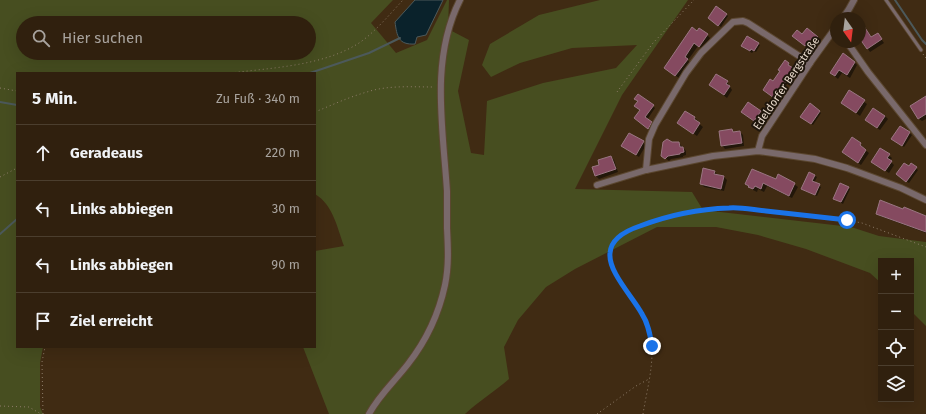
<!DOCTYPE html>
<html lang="de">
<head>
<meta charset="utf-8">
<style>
  :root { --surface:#30200e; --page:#3c2d1c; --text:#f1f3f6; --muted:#a8a39e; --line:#4b3e2e }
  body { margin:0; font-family:"Fira Sans",sans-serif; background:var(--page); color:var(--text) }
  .controls { position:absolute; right:12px; bottom:12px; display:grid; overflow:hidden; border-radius:0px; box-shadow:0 4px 16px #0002 }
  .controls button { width:36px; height:36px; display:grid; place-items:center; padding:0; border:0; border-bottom:1px solid var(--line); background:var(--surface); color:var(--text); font:20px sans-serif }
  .compass { position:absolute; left:830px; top:12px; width:36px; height:36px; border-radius:50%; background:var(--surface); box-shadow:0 4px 16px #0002; rotate:166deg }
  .stop { position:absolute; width:12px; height:12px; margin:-9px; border:3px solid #1a73e8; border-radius:50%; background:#fff }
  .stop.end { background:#1a73e8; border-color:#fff; box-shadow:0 1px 4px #0008 }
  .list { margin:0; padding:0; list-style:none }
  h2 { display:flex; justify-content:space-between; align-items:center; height:52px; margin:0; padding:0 16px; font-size:17px }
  h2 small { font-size:13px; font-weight:400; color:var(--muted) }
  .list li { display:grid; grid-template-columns:26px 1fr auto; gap:12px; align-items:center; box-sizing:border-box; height:56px; padding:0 16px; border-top:1px solid var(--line) }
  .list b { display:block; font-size:15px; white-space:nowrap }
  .list em { font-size:13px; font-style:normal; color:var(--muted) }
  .icon { flex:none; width:22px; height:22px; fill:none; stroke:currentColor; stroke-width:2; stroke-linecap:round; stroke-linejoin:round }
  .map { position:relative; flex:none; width:926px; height:414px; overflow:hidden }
  .search { position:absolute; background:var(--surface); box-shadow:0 4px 16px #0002; left:16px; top:16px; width:300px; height:44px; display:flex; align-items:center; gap:10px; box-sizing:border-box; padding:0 14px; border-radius:22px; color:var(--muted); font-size:15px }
  .panel { position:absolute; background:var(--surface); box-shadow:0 4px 16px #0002; left:16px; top:72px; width:300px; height:276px; border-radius:0px }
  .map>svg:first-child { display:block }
  .green { fill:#474e20; fill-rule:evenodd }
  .water { fill:#0a222b; stroke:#4c595b }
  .shadow { fill:#0007 }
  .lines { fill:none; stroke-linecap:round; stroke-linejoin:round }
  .stream { stroke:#4c595b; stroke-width:2 }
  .building { fill:#854a60; stroke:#9a7682 }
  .lane-casing { stroke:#5b4730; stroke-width:4.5 }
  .street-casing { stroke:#5b4730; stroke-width:8 }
  .path { stroke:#8f7d6a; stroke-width:1; stroke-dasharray:1 3; stroke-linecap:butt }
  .lane { stroke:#79696b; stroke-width:3 }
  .street { stroke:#79696b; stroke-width:6 }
  .route { stroke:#1a73e8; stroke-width:5 }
  .labels { text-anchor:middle; stroke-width:4; stroke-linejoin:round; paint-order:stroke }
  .street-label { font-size:11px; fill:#e6d8ca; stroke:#1f160c }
</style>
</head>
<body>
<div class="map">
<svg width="926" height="414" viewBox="0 0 926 414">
  <rect width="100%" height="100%" fill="#402b13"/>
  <path class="green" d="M0 0H393L371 23 396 53 427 40 447 0H449L448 29 469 40 458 91 471 153 484 155 487 101 543 83 616 68 637 45 572 48 520 63 491 77 482 65 490 44 539 15 600 0H688L622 95 575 189 692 192 703 210 851 227 879 236 926 242V326L911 311V261H881V283L870 273 806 249 758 235 716 227H657L575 269 546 287 518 320 504 347 509 379C495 391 479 401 465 414H329L303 347H315V251L344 246C337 227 333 205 315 194V73H17V347H43L40 363V407L43 414H0ZM23 23H309V53H23Z"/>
  <path class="water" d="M415 0H443L426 35 417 37 415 44C398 45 397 36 395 22Z"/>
  <g class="shadow">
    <polygon points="726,14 728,16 721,27 711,20"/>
    <polygon points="863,26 872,38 880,37 884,43 870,52 860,37 860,28"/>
    <polygon points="697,32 707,35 710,38 703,49 698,46 688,60 690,63 679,78 669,71"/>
    <polygon points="802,35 817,38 820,41 813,50 810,47 808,48 796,39"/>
    <polygon points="758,44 760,45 756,52 754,51 752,53 744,48"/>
    <polygon points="785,61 796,72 776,99 766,92 781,72"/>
    <polygon points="854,62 857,65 850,78 842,73 838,79 831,73"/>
    <polygon points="727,82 732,90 727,98 710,85"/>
    <polygon points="850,92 867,104 860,116 842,103"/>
    <polygon points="638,95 655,108 647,120 653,125 650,130 638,120 641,110"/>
    <polygon points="926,98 926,119 922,121 918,118"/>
    <polygon points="819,111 821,113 813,125 803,118"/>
    <polygon points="760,112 762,113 756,122 745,114"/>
    <polygon points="885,116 888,119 880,130 866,120"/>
    <polygon points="695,118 698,121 697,122 703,127 697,136 678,123"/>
    <polygon points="900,127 912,135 904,147 895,141"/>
    <polygon points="732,130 734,133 740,132 743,135 744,146 725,149 722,145"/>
    <polygon points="629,134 646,145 639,157 622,146"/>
    <polygon points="672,143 679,143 686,151 686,155 683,156 683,157 671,159 669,161 662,155"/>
    <polygon points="860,144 863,147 863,148 869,153 861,165 846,155"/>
    <polygon points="881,149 892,158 890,161 894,165 889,173 875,164"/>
    <polygon points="611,157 614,160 618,172 599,179 596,176 593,168 601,165"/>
    <polygon points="911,164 918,170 909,183 899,176"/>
    <polygon points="715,172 718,176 724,177 727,180 724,191 704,187 701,183"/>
    <polygon points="815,176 817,177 814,183 821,187 817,196 803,189"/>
    <polygon points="776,181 794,184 798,187 792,198 767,186 764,192 758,189 757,192 753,190 746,184"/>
    <polygon points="848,187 850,189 843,204 834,198"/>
    <polygon points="877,214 926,219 926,233 880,216"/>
  </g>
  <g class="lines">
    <g class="stream">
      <polyline points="895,0 922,40 926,44"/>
      <polyline points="310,73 369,53 400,38"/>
      <polyline points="0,102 17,105"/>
      <polyline points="0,234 17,219"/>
    </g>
  </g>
  <g class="building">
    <polygon points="716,6 727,14 718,26 708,18"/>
    <polygon points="860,20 871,37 878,33 882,39 867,49 860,39"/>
    <polygon points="692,27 697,31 699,28 708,34 699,47 694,43 685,57 688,59 675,76 664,68"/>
    <polygon points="807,28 818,37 810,47 806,45 805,46 792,36 797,30 802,34"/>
    <polygon points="747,36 759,43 754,51 751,49 750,51 741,46"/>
    <polygon points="843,53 855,62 847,75 839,70 835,76 830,73"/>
    <polygon points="785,60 789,63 788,65 795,69 774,98 763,90 770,79 773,81 780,71 778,70"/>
    <polygon points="716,74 728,81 726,84 730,86 724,95 709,85"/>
    <polygon points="849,90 865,100 856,113 841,103"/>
    <polygon points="638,94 654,105 645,117 652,122 648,129 634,118 640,110 634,106 638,101 634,99"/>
    <polygon points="926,96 926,114 918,119 910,106"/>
    <polygon points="748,102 761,111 754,121 741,112"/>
    <polygon points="810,103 820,111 811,124 800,117"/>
    <polygon points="873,108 885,116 877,128 865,120"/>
    <polygon points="685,111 695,117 694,119 700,123 693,134 677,123"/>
    <polygon points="900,126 910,132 902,146 891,139"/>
    <polygon points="732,129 733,132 740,131 742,143 721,146 719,131"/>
    <polygon points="629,133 644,141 636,155 621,146"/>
    <polygon points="852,137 861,143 860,145 866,150 858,163 842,152"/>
    <polygon points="667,139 672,142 679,142 680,147 683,147 684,152 680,153 680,154 668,156 665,159 661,156 663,142"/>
    <polygon points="880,148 890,154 887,158 892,161 885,171 871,162"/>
    <polygon points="611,156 616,169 595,176 592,167 599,165 598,160"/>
    <polygon points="904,163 909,166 911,163 917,167 906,182 896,174"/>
    <polygon points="703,168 715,171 714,174 724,176 721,189 700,184"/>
    <polygon points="752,169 776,179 778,174 795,183 789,196 763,183 761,189 755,186 753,189 748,187 749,186 745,184"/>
    <polygon points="809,172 815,175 812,181 820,184 815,195 801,189"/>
    <polygon points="840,183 849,187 841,202 833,199"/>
    <polygon points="880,200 903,209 904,207 926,216 926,232 876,214"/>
  </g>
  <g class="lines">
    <defs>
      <polyline id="lane" points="886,0 921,50"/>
      <g id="street">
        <polyline points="843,18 849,9 854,0"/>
        <polyline points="847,42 868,72 926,145"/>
        <polyline points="758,151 762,136 810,63 836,27"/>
        <polyline points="646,170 649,139 655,125 686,73 701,53 733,22 743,21 748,23 810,63"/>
        <polyline points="597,185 646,170 713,156 758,151 815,159 847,168 901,188 926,200"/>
        <path d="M369 414C379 395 395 381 408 364 426 341 439 313 445 285 449 266 448 247 447 228 447 215 447 203 447 191 443 128 430 59 460 0"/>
      </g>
    </defs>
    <use href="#lane" class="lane-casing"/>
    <use href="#street" class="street-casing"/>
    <g class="path">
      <polyline points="923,54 926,58"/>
      <path d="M231 73C270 68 319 66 354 46 371 37 389 15 403 0"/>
      <polyline points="0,88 17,91"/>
      <polyline points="617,92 653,43 694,0"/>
      <path d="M315 112C332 105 349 97 367 92 388 85 412 87 434 87"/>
      <polyline points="0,177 17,168"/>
      <polyline points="0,406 29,407 41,414"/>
      <polyline points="43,414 42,362 45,347"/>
      <polyline points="597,414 636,386 649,379"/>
      <path d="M643 414C648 382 661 344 642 313 631 296 612 277 610 255 609 239 628 230 641 226 669 215 699 209 730 208 741 207 754 210 766 211 793 214 820 217 847 220L862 223 926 247"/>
    </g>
    <use href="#lane" class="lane"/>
    <use href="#street" class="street"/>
  </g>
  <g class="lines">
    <path class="route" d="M652 346C650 334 648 323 642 314 633 297 608 272 610 253 611 238 628 230 640 226 669 215 699 209 729 208 741 207 754 210 766 211 793 214 820 217 847 220"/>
  </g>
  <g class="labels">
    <g class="street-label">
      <text transform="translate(786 83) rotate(-56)" y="4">Edeldorfer Bergstraße</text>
    </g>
  </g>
</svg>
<div class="controls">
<button>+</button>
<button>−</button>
<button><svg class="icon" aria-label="locate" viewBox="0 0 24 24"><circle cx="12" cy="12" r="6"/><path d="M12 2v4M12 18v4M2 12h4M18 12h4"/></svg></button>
<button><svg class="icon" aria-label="layers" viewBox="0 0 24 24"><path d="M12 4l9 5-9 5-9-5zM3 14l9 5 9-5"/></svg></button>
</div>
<svg class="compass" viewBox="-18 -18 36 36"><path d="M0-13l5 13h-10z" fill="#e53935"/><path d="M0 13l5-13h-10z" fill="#a8a39e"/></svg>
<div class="stop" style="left:847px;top:220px"></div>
<div class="stop end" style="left:652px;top:346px"></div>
<div class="search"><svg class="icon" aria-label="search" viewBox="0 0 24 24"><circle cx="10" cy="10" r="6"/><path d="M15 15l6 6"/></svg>Hier suchen</div>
<section class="panel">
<h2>5 Min.<small>Zu Fuß · 340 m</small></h2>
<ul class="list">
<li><svg class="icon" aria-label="ahead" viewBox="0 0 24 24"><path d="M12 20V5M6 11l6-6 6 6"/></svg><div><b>Geradeaus</b></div><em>220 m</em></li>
<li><svg class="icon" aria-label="left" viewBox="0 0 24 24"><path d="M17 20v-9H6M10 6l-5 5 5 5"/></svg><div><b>Links abbiegen</b></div><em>30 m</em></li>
<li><svg class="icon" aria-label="left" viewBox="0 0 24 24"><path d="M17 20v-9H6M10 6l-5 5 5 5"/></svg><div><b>Links abbiegen</b></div><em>90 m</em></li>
<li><svg class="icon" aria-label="arrive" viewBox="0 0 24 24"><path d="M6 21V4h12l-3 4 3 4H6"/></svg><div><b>Ziel erreicht</b></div></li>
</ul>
</section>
</div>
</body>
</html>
